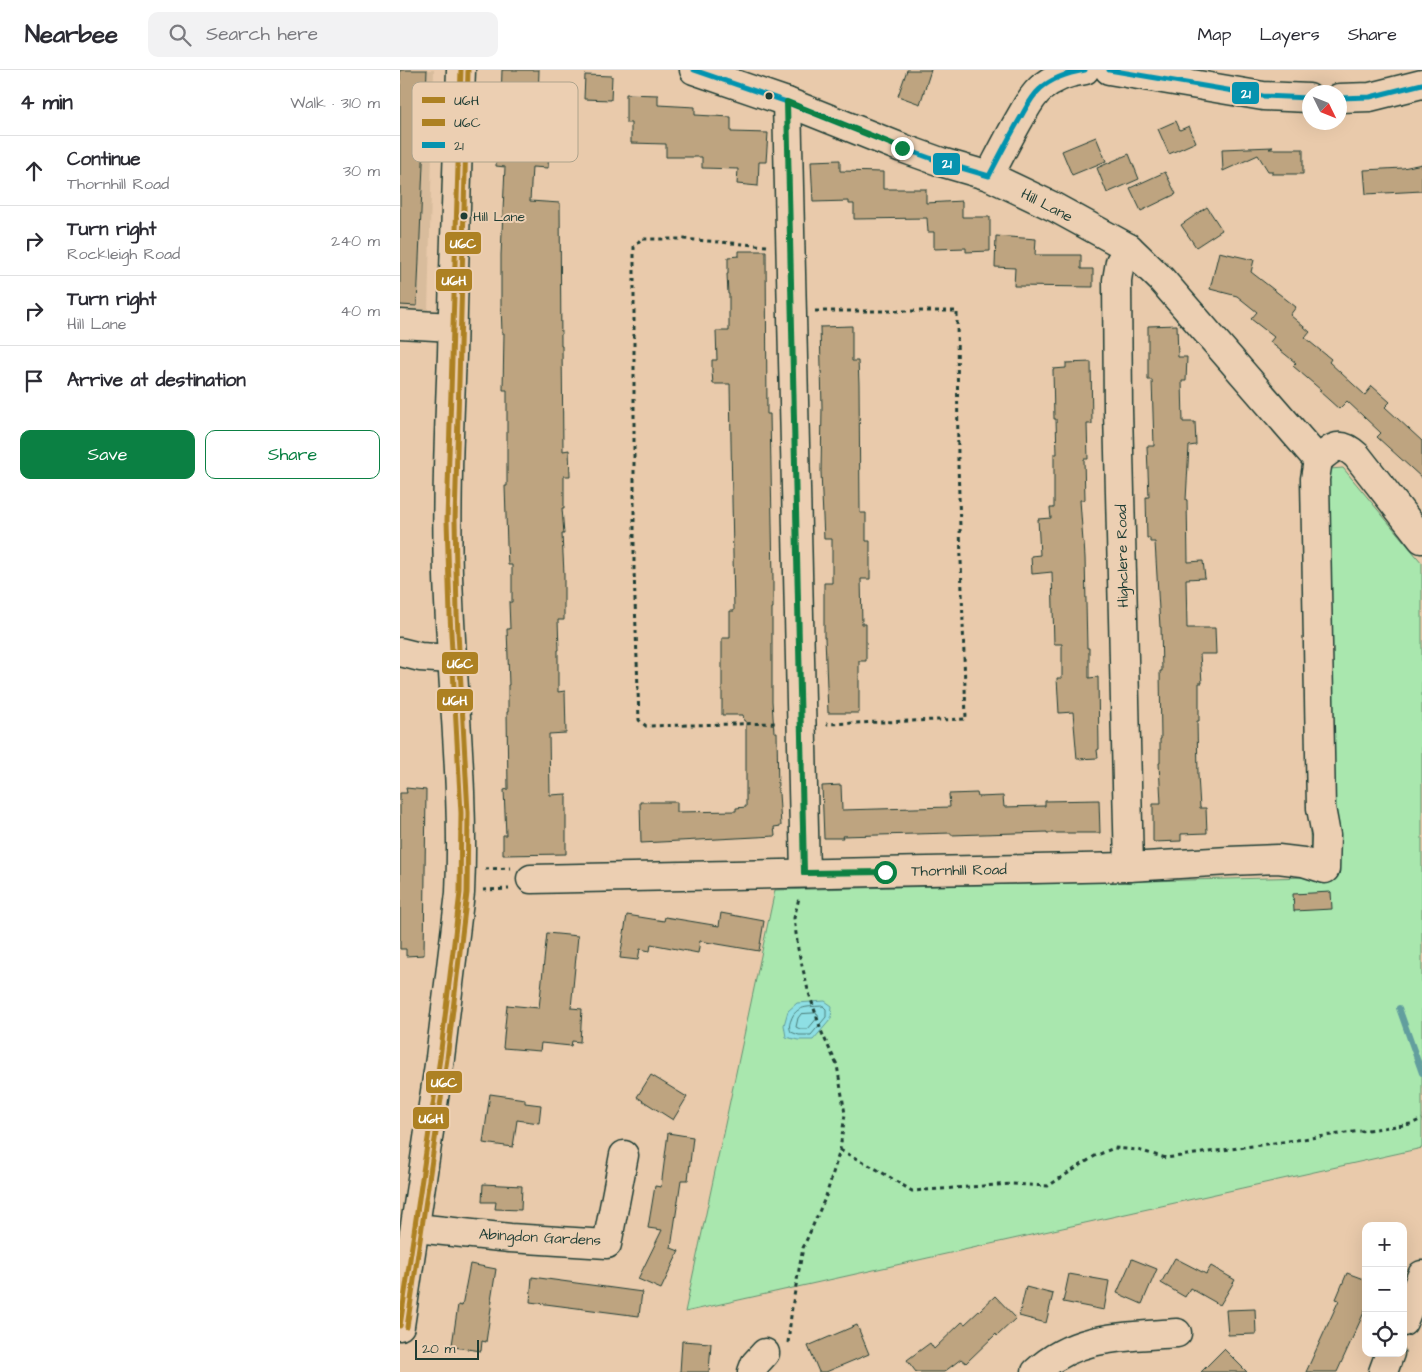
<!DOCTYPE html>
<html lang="en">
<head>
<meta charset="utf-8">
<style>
  :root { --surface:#fff; --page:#f2f2f3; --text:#2b2b33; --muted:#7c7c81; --line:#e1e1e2; --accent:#0b8043 }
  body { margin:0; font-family:"Architects Daughter",sans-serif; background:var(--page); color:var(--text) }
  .controls { position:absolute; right:15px; bottom:15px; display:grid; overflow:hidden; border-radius:10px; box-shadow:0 5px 20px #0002 }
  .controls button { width:45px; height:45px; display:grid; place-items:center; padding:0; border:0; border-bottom:1px solid var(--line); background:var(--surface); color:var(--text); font:25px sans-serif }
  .compass { position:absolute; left:902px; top:15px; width:45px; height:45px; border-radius:50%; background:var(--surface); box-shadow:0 5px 20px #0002; rotate:133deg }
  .scale { position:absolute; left:15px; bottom:12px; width:64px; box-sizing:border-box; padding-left:5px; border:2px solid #1f3d34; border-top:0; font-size:14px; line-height:18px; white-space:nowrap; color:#1f3d34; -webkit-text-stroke:4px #eccfb2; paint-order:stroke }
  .stop { position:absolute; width:15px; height:15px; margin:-11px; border:4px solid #0b8043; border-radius:50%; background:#fff }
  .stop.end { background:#0b8043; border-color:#fff; box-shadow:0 1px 5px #0008 }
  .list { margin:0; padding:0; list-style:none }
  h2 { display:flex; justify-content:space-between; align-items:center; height:65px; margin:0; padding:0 20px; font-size:21px }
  h2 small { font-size:16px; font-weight:400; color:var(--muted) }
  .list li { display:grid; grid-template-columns:32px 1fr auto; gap:15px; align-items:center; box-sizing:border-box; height:70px; padding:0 20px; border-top:1px solid var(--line) }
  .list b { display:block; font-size:19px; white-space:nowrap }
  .list p { margin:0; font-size:16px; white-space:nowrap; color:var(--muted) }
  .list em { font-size:16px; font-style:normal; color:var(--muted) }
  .actions { display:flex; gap:10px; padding:15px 20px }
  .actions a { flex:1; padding:11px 0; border:1px solid var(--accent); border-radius:10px; text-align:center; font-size:18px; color:var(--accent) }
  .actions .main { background:var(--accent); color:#fff }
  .icon { flex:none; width:28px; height:28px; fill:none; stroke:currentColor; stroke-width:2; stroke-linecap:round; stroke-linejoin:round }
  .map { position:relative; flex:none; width:1022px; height:1302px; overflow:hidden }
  header { display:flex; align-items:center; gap:30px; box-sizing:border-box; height:70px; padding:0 25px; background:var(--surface); border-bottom:1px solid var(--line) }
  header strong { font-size:24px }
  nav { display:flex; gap:28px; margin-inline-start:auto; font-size:18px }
  .search { width:350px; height:45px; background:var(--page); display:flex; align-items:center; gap:12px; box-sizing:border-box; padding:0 18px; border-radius:10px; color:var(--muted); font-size:19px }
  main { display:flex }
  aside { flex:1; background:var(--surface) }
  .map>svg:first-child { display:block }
  .built { fill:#d8bc9c }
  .green { fill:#a9e7ae; stroke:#649271 }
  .water { fill:#8edfe4; stroke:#629e9e }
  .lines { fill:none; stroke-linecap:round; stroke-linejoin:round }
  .shore { stroke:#4b7e7a; stroke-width:1 }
  .stream { stroke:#629e9e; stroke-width:6 }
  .building { fill:#bea480; stroke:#1f3d34 }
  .minor-casing { stroke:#1f3d34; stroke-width:31 }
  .major-casing { stroke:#1f3d34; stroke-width:31 }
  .path { stroke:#1f3d34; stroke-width:3; stroke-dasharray:4 4; stroke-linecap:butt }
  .minor { stroke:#eccfb2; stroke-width:28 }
  .major { stroke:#eccfb2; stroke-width:28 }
  .bus-1-casing { stroke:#eccfb2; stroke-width:9 }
  .bus-2-casing { stroke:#eccfb2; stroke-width:9 }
  .bus-3-casing { stroke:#eccfb2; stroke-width:9 }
  .bus-1 { stroke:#ad8123; stroke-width:5 }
  .bus-2 { stroke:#ad8123; stroke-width:5 }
  .bus-3 { stroke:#0693af; stroke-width:5 }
  .route { stroke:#0b8043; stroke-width:6 }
  .bus-dot { fill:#1f3d34; stroke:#eccfb2; stroke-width:2 }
  .labels { text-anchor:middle; stroke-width:4; stroke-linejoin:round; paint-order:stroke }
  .bus-label { font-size:14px; fill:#1f3d34; stroke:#eccfb2; text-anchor:start }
  .street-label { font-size:15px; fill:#1f3d34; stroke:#eccfb2 }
  .key { fill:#eccfb2; stroke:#aea38c; stroke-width:1 }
  .key-label { font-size:14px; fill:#1f3d34 }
  .line-badge { stroke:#eccfb2; stroke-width:2 }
  .badge-label { font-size:14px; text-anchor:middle; font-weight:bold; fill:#fff }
</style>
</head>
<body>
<header>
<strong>Nearbee</strong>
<div class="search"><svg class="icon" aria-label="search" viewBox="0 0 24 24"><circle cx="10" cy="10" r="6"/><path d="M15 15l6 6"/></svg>Search here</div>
<nav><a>Map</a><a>Layers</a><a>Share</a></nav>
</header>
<main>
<aside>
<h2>4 min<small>Walk · 310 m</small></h2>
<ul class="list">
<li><svg class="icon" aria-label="ahead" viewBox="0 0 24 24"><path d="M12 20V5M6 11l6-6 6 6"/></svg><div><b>Continue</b><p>Thornhill Road</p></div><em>30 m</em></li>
<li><svg class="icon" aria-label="right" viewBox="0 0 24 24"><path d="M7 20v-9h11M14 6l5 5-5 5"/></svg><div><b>Turn right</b><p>Rockleigh Road</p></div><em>240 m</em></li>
<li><svg class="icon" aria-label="right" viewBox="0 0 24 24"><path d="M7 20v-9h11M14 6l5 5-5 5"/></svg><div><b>Turn right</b><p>Hill Lane</p></div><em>40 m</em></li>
<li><svg class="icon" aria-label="arrive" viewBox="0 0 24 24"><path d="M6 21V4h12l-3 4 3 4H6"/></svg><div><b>Arrive at destination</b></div></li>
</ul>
<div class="actions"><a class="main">Save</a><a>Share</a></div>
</aside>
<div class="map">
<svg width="1022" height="1302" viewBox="0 0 1022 1302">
  <rect width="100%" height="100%" fill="#e9caab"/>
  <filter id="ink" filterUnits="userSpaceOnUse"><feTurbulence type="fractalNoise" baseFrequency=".02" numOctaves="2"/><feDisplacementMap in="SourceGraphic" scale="10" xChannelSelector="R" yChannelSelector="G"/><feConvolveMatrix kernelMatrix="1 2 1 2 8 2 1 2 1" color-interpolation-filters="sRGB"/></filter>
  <g filter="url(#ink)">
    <polygon class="built" points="0,0 34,0 28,243 0,241"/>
    <polygon class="green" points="943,398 1022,493 1022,1078 285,1242 375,820 911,807 903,401"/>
    <polygon class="water" points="425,931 432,936 431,949 413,970 398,970 386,967 384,955 388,941 397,933"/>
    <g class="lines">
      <g class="shore">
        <path d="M423 936 426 939V947L411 965H399L391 962C389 957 389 955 391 950 396 935 409 937 423 936Z"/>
        <polygon points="416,943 418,944 418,947 408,959 400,959 396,957 398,948 401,944"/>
      </g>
      <polyline class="stream" points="999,938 1022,1003"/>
    </g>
    <g class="building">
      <polygon points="0,0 27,0 17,236 0,235"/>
      <polygon points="102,0 139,0 138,32 141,32 141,44 150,45 149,52 161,52 160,79 149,79 148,98 132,97 130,131 160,133 161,276 162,276 163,381 169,380 170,406 164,406 164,438 162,438 164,464 162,464 164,504 164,550 158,550 159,580 158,580 158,622 165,621 166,663 149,664 150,725 166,724 166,784 103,785 103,765 106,765 104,720 108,719 107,642 108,642 108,615 109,615 107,559 110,559 109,532 112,532 112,495 108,495 107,475 105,416 107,416 107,320 103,320 104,263 102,263 101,234 101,185 105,97 96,96 99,31 101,31"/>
      <polygon points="507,0 531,0 520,34 498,26"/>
      <polygon points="185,5 212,6 211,30 184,29"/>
      <polygon points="226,24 258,25 258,35 295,37 295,45 331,47 331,62 368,63 366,92 359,92 358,116 337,114 338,99 302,98 302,87 266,87 266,74 231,73 231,53 226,53"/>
      <polygon points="776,51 780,60 789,56 796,72 769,84 758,59"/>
      <polygon points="696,67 706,91 672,105 662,81"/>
      <polygon points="873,77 869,79 903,79 903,104 872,104 872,101 868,101 858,85 823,101 822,79"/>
      <polygon points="729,84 739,109 707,123 697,98"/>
      <polygon points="440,90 440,101 483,102 483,119 526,119 526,133 562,131 562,147 590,147 590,181 566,182 566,178 534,179 534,162 528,162 527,148 454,149 454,134 449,134 449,131 413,132 411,91"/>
      <polygon points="1022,94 1022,121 966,124 964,100 1003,98"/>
      <polygon points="765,102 776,124 741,141 730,118"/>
      <polygon points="807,137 822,160 796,177 781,155"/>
      <polygon points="596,166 636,169 635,185 681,185 681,199 693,199 693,217 614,216 615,198 595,197"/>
      <polygon points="339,181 366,181 367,344 370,344 373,509 373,538 372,538 372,631 374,662 377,662 378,723 379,723 381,756 374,757 375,766 241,773 240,732 277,732 277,742 336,741 336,738 346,737 346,651 344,651 343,645 322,645 322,568 330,568 330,541 334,541 330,314 313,314 312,302 312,290 317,290 316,261 329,261 329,224 328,224 327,204 328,204 328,187 339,186"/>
      <polygon points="819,182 854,190 851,202 896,237 890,245 910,262 905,268 931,289 929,292 965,325 972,316 990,332 985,337 1022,371 1022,408 977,367 981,363 947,331 939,339 919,321 921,320 893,296 896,293 870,272 874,267 851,249 857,242 837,226 810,219"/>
      <polygon points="777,255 778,287 787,287 786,311 782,311 783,352 795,352 796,375 789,376 786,430 787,430 788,492 803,491 805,508 786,509 787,558 815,558 816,584 800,584 802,613 799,613 799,651 797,651 798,705 800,738 806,738 807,763 781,764 781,771 753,772 753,734 761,734 759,693 760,693 760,669 761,669 760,601 762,601 761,557 760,557 755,472 750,472 750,468 747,468 746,427 749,427 747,376 754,376 752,310 748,310 748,256"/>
      <polygon points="452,256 452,291 458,291 459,314 460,443 466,443 466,471 470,471 470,509 461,509 462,554 466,554 466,591 459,591 459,643 428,643 425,567 424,567 424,513 432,513 432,469 424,469 421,402 422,337 420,257"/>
      <polygon points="691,292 692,354 687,354 688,389 684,389 685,430 680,430 683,472 684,472 685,488 687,578 689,578 689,608 698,607 699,679 697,680 698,688 677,689 673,642 659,643 657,608 662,608 662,574 654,574 652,502 632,504 631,486 640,485 638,449 651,448 650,438 654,438 654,384 657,384 656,349 654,349 653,299 666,298 666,293"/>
      <polygon points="441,715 442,740 550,737 549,724 577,723 578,727 603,726 604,737 645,736 645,731 699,730 700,763 647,763 647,762 551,765 551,763 442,766 443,768 424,768 422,716"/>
      <polygon points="6,718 26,720 24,885 6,886 6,879 0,879 0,723 7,723"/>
      <polygon points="931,822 932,839 894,841 893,824"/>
      <polygon points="321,843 364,851 359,881 300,871 298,883 251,874 250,881 240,879 238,890 220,888 227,845 264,851 265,847 319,856"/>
      <polygon points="147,863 178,866 171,938 182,939 180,972 172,971 171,976 141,973 140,981 103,978 107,935 139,938"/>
      <polygon points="251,1005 287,1027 273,1050 237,1027"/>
      <polygon points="90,1024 125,1029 125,1033 141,1035 139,1053 117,1050 113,1077 83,1073"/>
      <polygon points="268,1063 293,1067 288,1110 281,1110 271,1178 279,1181 261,1219 238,1209 262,1160 248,1158 255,1116 261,1117"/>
      <polygon points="83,1114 122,1116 121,1140 95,1139 96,1132 82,1132"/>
      <polygon points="775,1188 806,1204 811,1196 835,1210 820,1235 790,1218 785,1227 761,1213"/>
      <polygon points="732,1189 757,1199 742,1234 717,1223"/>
      <polygon points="70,1194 96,1199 91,1231 92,1231 86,1272 82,1271 81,1281 54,1277 54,1275 52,1275 58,1235 62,1236"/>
      <polygon points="947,1203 966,1210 966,1238 937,1302 906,1302 939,1230 936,1229"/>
      <polygon points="669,1204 709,1211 704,1240 663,1232"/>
      <polygon points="132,1207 242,1222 239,1246 130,1232"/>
      <polygon points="626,1217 653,1224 646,1253 619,1246"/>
      <polygon points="595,1226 616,1248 597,1266 596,1264 566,1293 561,1289 544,1302 516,1302 507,1290 530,1273 534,1279 562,1252 565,1254"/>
      <polygon points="855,1239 856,1264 828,1265 826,1240"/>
      <polygon points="457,1255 469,1284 426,1302 419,1302 408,1276"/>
      <polygon points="282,1271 311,1273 309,1302 280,1302"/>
      <polygon points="824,1279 847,1302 801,1302"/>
    </g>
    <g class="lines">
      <defs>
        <g id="minor">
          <polyline points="294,0 387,32 502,78 541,92 589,106 654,137 729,178 761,209 918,390"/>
          <polyline points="709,0 863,26 909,28"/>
          <polyline points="939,28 970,27 1022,14"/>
          <polyline points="387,32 405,803"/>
          <path d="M589 106C599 87 609 67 620 48 626 38 631 27 640 19 652 8 669 2 685 0"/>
          <polyline points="0,254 52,257"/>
          <path d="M918 390C933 377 940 370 957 386L1022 469"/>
          <polyline points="0,582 20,587 52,589"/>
          <polyline points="729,797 718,340 717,210 720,192 729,178"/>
          <polyline points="131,809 729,797 829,791 878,789 903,792 925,799 926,765 921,738 915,409 918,390"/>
          <polyline points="16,1158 110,1168 207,1174 224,1085"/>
          <polyline points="1003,1252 1022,1205"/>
          <polyline points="352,1302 355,1294 365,1283"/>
          <path d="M636 1302C676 1264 727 1267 777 1263"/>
          <polyline points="983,1302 990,1283"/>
        </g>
        <path id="major" d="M0 1256 40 988 60 823C65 716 51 611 48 505 46 432 49 358 52 285 54 190 57 95 61 0"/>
      </defs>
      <use href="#minor" class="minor-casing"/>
      <use href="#major" class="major-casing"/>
      <g class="path">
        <polyline points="367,176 283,169 241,169 234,177 234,500 239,650 246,656 377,653"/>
        <polyline points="415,241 557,241 558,394 566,649 426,654"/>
        <polyline points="85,799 111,798"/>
        <polyline points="83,820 109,819"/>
        <polyline points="440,1080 478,1100 512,1121 611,1114 648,1116 695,1086 714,1078 738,1080 766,1088 1011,1054 1022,1049"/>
        <polyline points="388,1273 392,1237 403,1178 426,1126 440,1080 445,1044 437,995 422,963 408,920 398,879 394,848 399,828"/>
      </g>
      <use href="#minor" class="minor"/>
      <use href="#major" class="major"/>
      <defs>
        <polyline id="bus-1" points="0,1256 40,988 60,823 61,743 50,545 47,450 61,0"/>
        <polyline id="bus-2" points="7,1257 47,989 67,823 68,743 57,544 55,450 68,0"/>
        <g id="bus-3">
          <path d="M294 0 387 32 502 78 541 92 589 106C600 85 610 65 622 45 627 36 632 26 640 19 652 8 668 3 685 0"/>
          <polyline points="709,0 863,26 909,28"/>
          <polyline points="939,28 970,27 1022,14"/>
        </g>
      </defs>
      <use href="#bus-1" class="bus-1-casing"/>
      <use href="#bus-2" class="bus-2-casing"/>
      <use href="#bus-3" class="bus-3-casing"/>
      <use href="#bus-1" class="bus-1"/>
      <use href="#bus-2" class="bus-2"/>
      <use href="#bus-3" class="bus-3"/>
    </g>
  </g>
  <g class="lines" filter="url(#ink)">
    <polyline class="route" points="485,802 404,803 387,32 502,78"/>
  </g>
  <g class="bus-dot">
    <circle cx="369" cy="26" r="4.5"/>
    <circle cx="64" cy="146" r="4.5"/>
  </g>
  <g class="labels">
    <g class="bus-label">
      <text x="73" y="151">Hill Lane</text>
    </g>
    <g class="street-label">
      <text transform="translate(647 135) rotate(27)" y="5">Hill Lane</text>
      <text transform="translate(722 486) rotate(-91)" y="5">Highclere Road</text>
      <text transform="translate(559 800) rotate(-1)" y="5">Thornhill Road</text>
      <text transform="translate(140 1167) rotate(3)" y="5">Abingdon Gardens</text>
    </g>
  </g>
  <rect x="12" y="12" width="166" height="80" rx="8" class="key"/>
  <rect x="22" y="27" width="23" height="6" fill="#ad8123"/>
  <rect x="22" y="49" width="23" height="7" fill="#ad8123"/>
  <rect x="22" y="72" width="23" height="6" fill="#0693af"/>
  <g class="key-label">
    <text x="54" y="35">U6H</text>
    <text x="54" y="57">U6C</text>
    <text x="54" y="80">21</text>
  </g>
  <g class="line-badge">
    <rect x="831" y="11" width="29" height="24" rx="5" fill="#0693af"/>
    <rect x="532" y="82" width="29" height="24" rx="5" fill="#0693af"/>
    <rect x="44" y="161" width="38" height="24" rx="5" fill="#ad8123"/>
    <rect x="35" y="198" width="38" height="24" rx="5" fill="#ad8123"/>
    <rect x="41" y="581" width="38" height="24" rx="5" fill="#ad8123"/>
    <rect x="36" y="618" width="38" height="24" rx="5" fill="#ad8123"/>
    <rect x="25" y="1000" width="38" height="24" rx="5" fill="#ad8123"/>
    <rect x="12" y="1036" width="38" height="24" rx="5" fill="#ad8123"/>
  </g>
  <g class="badge-label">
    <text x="846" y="28">21</text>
    <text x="547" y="98">21</text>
    <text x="63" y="178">U6C</text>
    <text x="54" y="215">U6H</text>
    <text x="60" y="598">U6C</text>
    <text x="55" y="635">U6H</text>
    <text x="44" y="1017">U6C</text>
    <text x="31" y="1053">U6H</text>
  </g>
</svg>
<div class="controls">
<button>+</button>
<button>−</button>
<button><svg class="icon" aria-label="locate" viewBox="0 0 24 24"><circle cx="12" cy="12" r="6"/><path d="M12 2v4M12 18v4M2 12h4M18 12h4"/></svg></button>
</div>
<svg class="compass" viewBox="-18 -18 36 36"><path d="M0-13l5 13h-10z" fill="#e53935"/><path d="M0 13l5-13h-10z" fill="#7c7c81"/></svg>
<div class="scale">20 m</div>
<div class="stop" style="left:485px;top:802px"></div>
<div class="stop end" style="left:502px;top:78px"></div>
</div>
</main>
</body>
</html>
